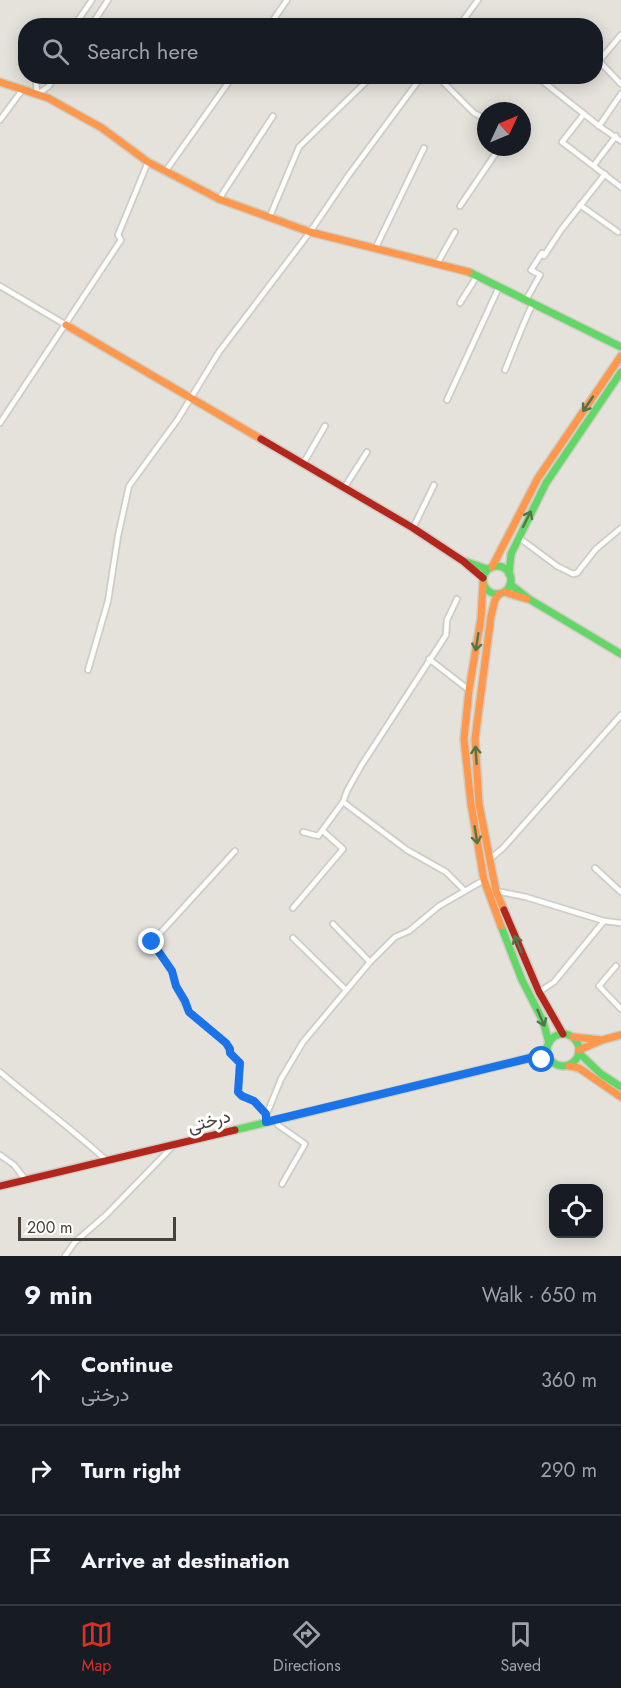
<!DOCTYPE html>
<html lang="en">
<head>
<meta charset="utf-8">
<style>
  :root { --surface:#171b24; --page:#242831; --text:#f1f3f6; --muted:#9ea1a6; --line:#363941; --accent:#d93025 }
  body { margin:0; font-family:Jost,Vazirmatn,sans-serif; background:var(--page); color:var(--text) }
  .controls { position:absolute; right:18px; bottom:18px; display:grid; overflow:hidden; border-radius:12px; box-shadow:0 3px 15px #0003 }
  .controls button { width:54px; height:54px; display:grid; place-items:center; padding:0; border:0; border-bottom:2px solid var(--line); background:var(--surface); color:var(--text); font:30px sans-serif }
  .compass { position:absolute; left:477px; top:102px; width:54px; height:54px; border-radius:50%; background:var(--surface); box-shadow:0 3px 15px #0003; rotate:46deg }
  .scale { position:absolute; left:18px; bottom:15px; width:158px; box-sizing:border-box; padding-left:6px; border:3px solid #474239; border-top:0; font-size:16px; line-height:21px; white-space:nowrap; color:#474239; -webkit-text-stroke:4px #fff; paint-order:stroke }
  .stop { position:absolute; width:18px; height:18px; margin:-14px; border:4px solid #1a73e8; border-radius:50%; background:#fff }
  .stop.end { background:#1a73e8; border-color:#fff; box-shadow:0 2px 6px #0008 }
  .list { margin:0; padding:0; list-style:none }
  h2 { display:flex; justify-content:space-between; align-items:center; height:78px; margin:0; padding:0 24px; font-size:26px }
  h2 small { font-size:20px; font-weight:400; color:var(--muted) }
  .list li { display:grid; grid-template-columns:39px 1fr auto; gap:18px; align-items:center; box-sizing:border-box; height:90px; padding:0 24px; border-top:2px solid var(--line) }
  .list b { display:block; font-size:22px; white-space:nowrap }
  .list p { margin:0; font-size:20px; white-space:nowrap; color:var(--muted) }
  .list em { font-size:20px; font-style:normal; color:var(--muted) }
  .icon { flex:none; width:33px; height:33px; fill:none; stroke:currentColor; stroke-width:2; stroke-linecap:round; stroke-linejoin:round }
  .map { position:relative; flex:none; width:621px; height:1256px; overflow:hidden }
  .search { position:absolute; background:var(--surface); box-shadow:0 3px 15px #0003; left:18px; right:18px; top:18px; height:66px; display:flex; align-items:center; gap:15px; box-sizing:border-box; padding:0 21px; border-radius:24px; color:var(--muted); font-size:22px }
  .sheet { height:348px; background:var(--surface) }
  nav { display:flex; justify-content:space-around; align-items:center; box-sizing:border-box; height:84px; border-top:2px solid var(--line); background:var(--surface); font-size:16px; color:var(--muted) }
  nav a { display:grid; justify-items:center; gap:3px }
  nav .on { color:var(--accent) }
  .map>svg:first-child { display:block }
  .residential { fill:#e5e2db; fill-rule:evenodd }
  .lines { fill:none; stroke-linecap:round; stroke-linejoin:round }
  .street-casing { stroke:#ceccc8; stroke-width:8 }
  .fast-casing { stroke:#d0cdc4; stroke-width:10 }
  .slow-casing { stroke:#d0cdc4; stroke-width:10 }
  .jam-casing { stroke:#d0cdc4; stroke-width:10 }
  .street { stroke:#fdfdfc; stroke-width:4.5 }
  .fast { stroke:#63d668; stroke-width:7 }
  .slow { stroke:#ff974d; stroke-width:7 }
  .jam { stroke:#b3261e; stroke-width:7 }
  .oneway { stroke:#517649 }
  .route { stroke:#1a73e8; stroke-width:8 }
  .labels { text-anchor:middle; stroke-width:6; stroke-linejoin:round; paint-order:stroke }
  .street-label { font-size:18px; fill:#474239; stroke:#fff }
</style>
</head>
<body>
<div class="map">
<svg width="621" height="1256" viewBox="0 0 621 1256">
  <rect width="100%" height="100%" fill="#f2f0ec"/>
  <path class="residential" d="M0 0H621V1256H0ZM26 26H596V76H26ZM486 111H522V147H486ZM554 1188H598V1234H554Z"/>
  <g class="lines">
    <defs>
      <g id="street">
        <polyline points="74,26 92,0"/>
        <polyline points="91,26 108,0"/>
        <polyline points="269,26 287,0"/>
        <polyline points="459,26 478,0"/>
        <polyline points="621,35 599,61 621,84"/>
        <polyline points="38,76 36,80 37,94 48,87 56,76"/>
        <polyline points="437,76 474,113 486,119"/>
        <polyline points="536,76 584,114"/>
        <polyline points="621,94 599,126 584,114 562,142 621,187"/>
        <polyline points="0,120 23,89"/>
        <polyline points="599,126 621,141"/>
        <polyline points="594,165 616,136"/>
        <polyline points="165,172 233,76"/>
        <polyline points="219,199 273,116"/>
        <polyline points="580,205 618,232"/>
        <polyline points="460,206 500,147"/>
        <polyline points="270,216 299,147 372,76"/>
        <polyline points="375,249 424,148"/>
        <polyline points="437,264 455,232"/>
        <polyline points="0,286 66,325"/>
        <polyline points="526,300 540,275 531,270 542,253 544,256 561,230 605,174"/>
        <polyline points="460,303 477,276"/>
        <path d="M505 370C514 348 522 326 533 303"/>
        <polyline points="447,400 499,287"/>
        <polyline points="0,423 121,240 118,235 148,162"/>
        <polyline points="303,464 325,426"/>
        <polyline points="344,488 367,452"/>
        <polyline points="413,528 434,485"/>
        <polyline points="518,537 557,566 573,574 577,573 596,549 621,528"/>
        <polyline points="457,599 447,620 446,635 361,766 347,791 343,802 407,850 446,872 465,891"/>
        <polyline points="429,659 469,690"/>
        <polyline points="88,670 108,601 118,536 129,486 178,419 219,352 310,232 348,176 422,76"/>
        <polyline points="303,832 318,836 343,802"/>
        <polyline points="235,851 152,942 172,971 176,986 189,1012 226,1043 230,1053 240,1063 238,1092 241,1096 254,1101 266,1114"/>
        <polyline points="490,859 503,848 621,715"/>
        <polyline points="595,868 621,892"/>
        <polyline points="496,891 526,897 604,921 621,923"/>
        <polyline points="293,908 343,849 323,831"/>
        <polyline points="333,924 370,962"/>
        <polyline points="293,938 346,990"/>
        <polyline points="616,966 599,986 621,1009"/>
        <polyline points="539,992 554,982 604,921"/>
        <path d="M0 1072C35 1102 72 1129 106 1160"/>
        <polyline points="266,1116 281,1079 303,1042 370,962 395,937 409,931 439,906 484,880"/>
        <polyline points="276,1119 278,1125 305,1144 282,1184"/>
        <polyline points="0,1155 14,1165 25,1179"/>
        <polyline points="65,1256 75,1242 106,1215 172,1147"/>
      </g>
      <g id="fast">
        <polyline points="469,272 621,347"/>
        <polyline points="464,561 487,569"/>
        <circle cx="497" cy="580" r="14"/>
        <polyline points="509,574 511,554 546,483 621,372"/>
        <polyline points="510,584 529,599 621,654"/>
        <polyline points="501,926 522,980 543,1021 549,1043"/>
        <circle cx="563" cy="1050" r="16"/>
        <polyline points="579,1053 601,1074 621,1087"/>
        <polyline points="530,1058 547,1048"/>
        <polyline points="235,1130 530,1058 553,1063"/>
      </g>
      <g id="slow">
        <polyline points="0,82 48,98 102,128 148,162 219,199 310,232 469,272"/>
        <polyline points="66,325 261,439"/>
        <polyline points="492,567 538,478 621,356"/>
        <polyline points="483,584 481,618 469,690 464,739 471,804 484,880 501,926"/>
        <polyline points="504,592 527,599"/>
        <polyline points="499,594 495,600 491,616 475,739 479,804 496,891 504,910"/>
        <polyline points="573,1037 602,1040 621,1035"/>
        <polyline points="579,1050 600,1041"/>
        <polyline points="569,1066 579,1068 621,1097"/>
      </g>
      <g id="jam">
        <polyline points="261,439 413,528 463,561 483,578"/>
        <polyline points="504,910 539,992 563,1034"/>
        <polyline points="0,1186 235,1130"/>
      </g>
    </defs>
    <use href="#street" class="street-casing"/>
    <use href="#fast" class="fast-casing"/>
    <use href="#slow" class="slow-casing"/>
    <use href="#jam" class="jam-casing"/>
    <use href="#street" class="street"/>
    <use href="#fast" class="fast"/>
    <use href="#slow" class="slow"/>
    <use href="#jam" class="jam"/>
  </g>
  <defs><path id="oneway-shaft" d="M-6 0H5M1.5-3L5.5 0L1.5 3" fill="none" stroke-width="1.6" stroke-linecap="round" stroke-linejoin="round" transform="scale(1.5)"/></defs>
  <g class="oneway">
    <use href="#oneway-shaft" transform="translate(588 404) rotate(124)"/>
    <use href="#oneway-shaft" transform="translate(527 519) rotate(-63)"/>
    <use href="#oneway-shaft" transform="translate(477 642) rotate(99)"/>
    <use href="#oneway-shaft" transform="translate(476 755) rotate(-94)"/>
    <use href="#oneway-shaft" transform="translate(476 835) rotate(81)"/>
    <use href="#oneway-shaft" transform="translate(518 944) rotate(-113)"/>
    <use href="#oneway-shaft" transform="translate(541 1018) rotate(67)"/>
  </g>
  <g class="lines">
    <polyline class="route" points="152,942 172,971 176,986 185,1001 189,1012 226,1043 230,1049 230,1053 240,1063 238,1092 242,1096 254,1101 266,1114 266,1122 530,1058 542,1060"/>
  </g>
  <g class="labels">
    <g class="street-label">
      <text transform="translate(209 1121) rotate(-15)" y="6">درختی</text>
    </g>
  </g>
</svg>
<div class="controls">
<button><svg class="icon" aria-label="locate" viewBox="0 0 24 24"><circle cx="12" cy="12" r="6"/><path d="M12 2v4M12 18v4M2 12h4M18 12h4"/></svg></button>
</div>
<svg class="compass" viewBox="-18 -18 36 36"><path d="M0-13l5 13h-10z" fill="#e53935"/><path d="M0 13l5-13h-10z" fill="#9ea1a6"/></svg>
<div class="scale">200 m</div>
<div class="stop" style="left:542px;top:1060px"></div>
<div class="stop end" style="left:152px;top:942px"></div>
<div class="search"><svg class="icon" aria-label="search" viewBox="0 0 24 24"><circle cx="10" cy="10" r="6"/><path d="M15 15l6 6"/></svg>Search here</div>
</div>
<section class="sheet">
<h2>9 min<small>Walk · 650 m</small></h2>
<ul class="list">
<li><svg class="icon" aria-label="ahead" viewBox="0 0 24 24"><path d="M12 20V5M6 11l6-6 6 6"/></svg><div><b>Continue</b><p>درختی</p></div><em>360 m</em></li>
<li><svg class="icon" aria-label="right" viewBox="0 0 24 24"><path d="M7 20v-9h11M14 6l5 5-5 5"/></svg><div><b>Turn right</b></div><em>290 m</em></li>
<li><svg class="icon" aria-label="arrive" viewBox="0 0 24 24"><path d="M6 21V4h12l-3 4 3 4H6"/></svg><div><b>Arrive at destination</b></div></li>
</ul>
</section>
<nav>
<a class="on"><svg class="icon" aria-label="map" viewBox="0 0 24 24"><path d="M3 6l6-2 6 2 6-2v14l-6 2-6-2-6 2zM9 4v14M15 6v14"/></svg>Map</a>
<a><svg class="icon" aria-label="directions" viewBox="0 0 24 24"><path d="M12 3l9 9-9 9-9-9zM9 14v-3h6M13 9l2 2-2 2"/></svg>Directions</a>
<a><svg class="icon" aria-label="saved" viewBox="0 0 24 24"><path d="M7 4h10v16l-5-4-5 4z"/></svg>Saved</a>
</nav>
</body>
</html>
